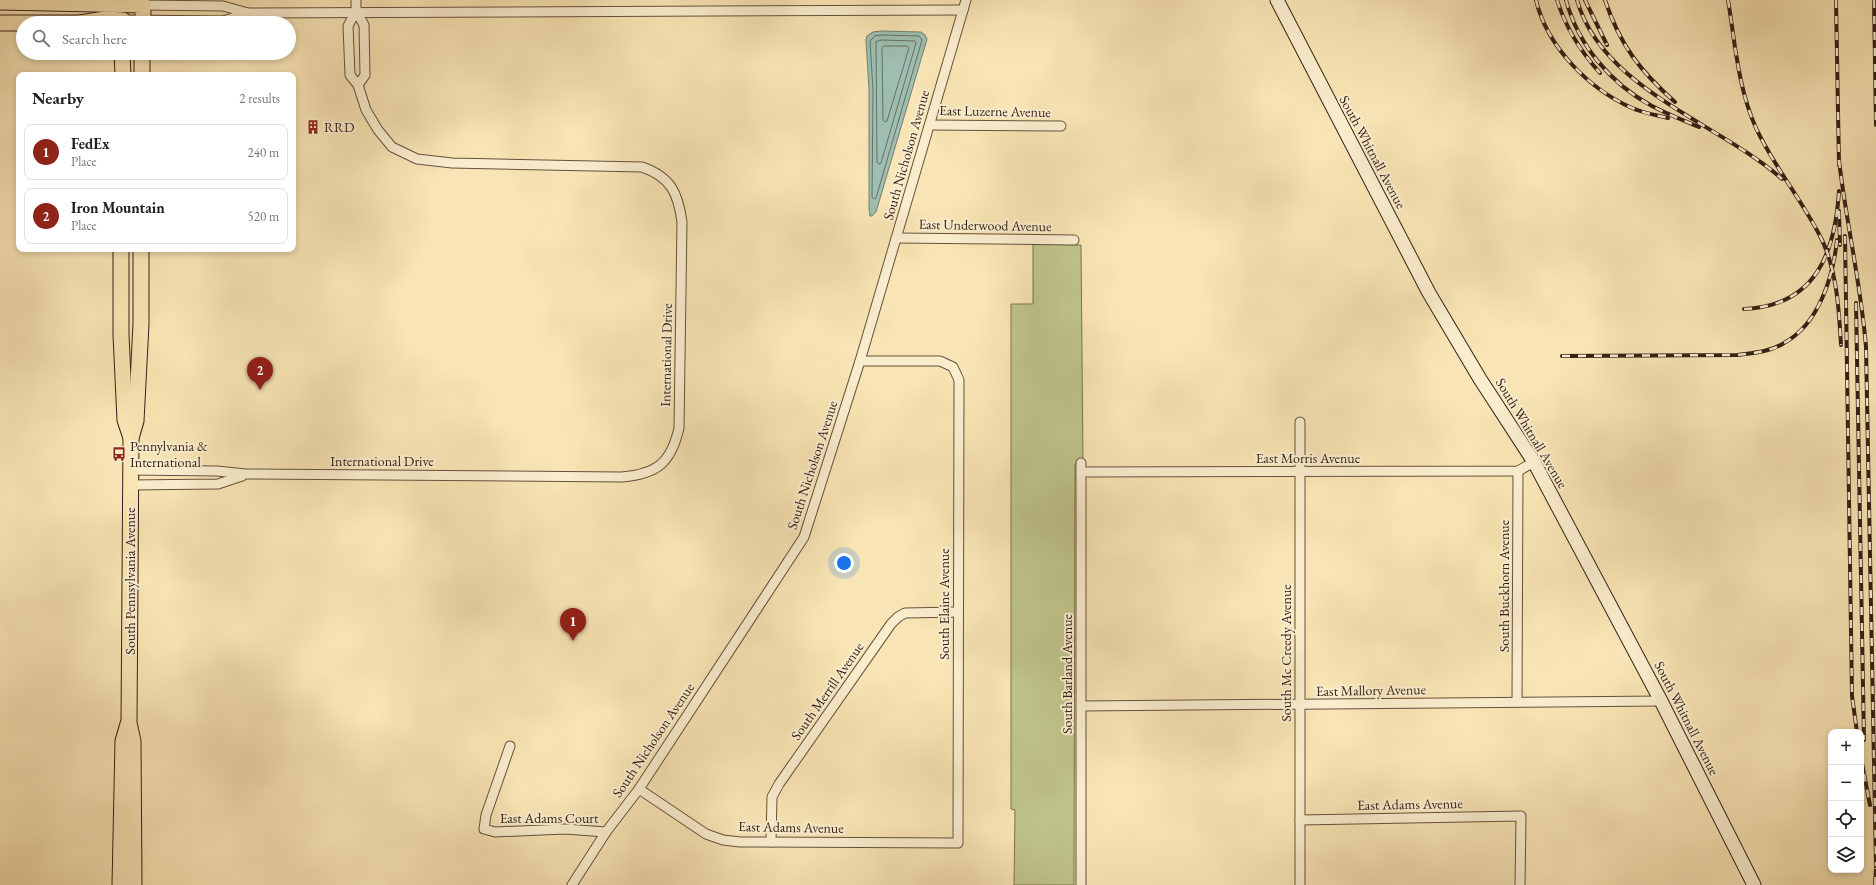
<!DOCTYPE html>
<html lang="en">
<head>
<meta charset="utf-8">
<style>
  :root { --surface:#fff; --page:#f2f2f2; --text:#202124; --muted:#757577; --line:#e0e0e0; --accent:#8f2418 }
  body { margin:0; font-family:"EB Garamond",serif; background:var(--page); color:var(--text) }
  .controls { position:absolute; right:12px; bottom:12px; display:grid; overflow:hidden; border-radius:8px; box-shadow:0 2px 6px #0003 }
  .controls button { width:36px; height:36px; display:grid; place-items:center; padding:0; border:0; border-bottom:1px solid var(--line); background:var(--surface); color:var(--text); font:20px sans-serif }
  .you { position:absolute; left:844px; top:563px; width:14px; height:14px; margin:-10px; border:3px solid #fff; border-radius:50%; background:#1a73e8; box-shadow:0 0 0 6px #1a73e833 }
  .badge { display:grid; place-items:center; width:26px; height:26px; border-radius:50%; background:var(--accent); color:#fff; font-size:13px; font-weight:700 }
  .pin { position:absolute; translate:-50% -33px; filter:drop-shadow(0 1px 2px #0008) }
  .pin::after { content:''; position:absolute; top:21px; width:14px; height:12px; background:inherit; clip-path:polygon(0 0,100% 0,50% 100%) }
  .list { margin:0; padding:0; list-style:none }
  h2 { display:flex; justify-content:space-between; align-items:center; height:52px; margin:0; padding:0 16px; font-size:17px }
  h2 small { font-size:13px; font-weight:400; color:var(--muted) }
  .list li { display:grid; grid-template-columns:26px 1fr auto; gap:12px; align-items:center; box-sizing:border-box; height:56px; margin:0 8px 8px; padding:0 8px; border:1px solid var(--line); border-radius:8px }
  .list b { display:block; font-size:15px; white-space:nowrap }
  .list p { margin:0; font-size:13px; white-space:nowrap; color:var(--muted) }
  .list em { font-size:13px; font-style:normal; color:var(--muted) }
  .icon { flex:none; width:22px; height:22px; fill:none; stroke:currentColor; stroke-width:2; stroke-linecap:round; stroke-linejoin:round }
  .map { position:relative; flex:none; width:1876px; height:885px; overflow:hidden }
  .search { position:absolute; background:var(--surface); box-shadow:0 2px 6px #0003; left:16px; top:16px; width:280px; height:44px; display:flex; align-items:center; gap:10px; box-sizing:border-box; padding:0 14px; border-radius:22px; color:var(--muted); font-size:15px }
  .panel { position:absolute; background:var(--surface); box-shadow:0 2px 6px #0003; left:16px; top:72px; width:280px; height:180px; border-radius:8px }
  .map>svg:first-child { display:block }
  .green { fill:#bfc48b; stroke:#7a7250 }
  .water { fill:#9dbeb0; stroke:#737f72 }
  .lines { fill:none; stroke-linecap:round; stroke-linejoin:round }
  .shore { stroke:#686f62; stroke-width:1 }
  .street-casing { stroke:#65513d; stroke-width:11 }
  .secondary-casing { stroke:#342015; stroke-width:15 }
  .primary-casing { stroke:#342015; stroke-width:17 }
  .street { stroke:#faedce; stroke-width:9 }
  .secondary { stroke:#faedce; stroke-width:13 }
  .primary { stroke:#f8e4b4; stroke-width:15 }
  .rail-casing { stroke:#342015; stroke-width:4 }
  .rail { stroke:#faedce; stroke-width:2.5; stroke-dasharray:8; stroke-linecap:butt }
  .labels { text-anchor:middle; stroke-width:4; stroke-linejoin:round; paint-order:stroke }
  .street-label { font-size:14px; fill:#342015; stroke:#faedce }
  .poi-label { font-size:14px; fill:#342015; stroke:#faedce; text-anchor:start }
</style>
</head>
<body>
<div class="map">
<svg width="1876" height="885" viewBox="0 0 1876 885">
  <rect width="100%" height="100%" fill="#f8e4b4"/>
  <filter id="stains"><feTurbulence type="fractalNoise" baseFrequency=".005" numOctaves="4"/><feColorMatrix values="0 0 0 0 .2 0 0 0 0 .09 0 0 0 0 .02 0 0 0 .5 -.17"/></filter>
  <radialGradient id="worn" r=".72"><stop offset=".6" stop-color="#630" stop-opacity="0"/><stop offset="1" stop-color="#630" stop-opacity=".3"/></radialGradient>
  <polygon class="green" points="1033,244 1081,245 1083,463 1075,464 1074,885 1014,885 1015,810 1011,809 1011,304 1033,304"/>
  <polygon class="water" points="881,31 921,32 925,35 927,39 876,212 872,216 870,216 869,209 869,90 866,40 867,36 873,32"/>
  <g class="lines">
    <g class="shore">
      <polygon points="882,35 919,36 922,40 876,198 874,199 872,197 873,90 870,41 875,36"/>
      <polygon points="882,40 915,41 916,43 881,163 879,164 877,162 876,42"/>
      <polygon points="884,46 907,46 909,48 887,121 885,122 883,120 882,48"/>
    </g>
    <defs>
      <g id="street">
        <polyline points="143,5 223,6 248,13 963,10"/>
        <polyline points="356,11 364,25 365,75 358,85"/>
        <polyline points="123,20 223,21 248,13"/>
        <polyline points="930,125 1061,126"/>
        <polyline points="896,238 1074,240"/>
        <polyline points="1300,422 1300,885"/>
        <path d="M131 470 217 471 246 474 622 477C657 474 671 463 679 428L682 222C678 193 671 177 642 167L452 163 417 159 392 147 378 130 366 110 358 85 350 75 348 26 356 11V0"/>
        <polyline points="1081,472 1518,471 1534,462"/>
        <polyline points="131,485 218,484 242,476"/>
        <polyline points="1517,702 1518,471"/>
        <polyline points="1082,706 1661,701"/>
        <polyline points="510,746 486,815 484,829 495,832 565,829 606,832"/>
        <polyline points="639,789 706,834 723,840 740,842 958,843 959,380 953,367 940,361 860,361"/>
        <polyline points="1300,820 1521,816 1520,885"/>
        <polyline points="771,842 772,797 779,784 891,624 898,617 905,613 958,612"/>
        <polyline points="572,885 606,832 639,789 804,537 860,361 966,0"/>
        <polyline points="1081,885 1081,463"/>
      </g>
      <polyline id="secondary" points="1277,0 1429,293 1480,379 1534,462 1661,701 1754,885"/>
      <g id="primary">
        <polyline points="0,2 143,5 143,23"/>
        <polyline points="0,23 82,23"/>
        <polyline points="80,23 105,19 123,20"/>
        <polyline points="122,53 123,75"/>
        <polyline points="142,75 142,53"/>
        <polyline points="121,249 121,335 125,420 131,438 129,723 133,741 134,885"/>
        <polyline points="131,438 136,421 141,324 141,249"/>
        <polyline points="120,885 123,741 128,724"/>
      </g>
    </defs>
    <use href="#street" class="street-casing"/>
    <use href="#secondary" class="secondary-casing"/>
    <use href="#primary" class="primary-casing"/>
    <use href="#street" class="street"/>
    <use href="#secondary" class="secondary"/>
    <use href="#primary" class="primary"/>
    <defs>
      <g id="rail">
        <path d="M1536 0C1547 47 1589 89 1632 108 1643 113 1656 115 1668 118"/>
        <path d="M1557 0C1566 28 1580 51 1600 73"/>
        <path d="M1566 0C1578 45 1611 84 1652 106 1667 114 1683 120 1699 127"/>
        <path d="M1577 0C1602 89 1719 123 1782 179"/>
        <polyline points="1585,0 1607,45"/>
        <path d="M1605 0C1620 45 1640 71 1675 102"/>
        <path d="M1728 0C1735 42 1738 88 1756 128 1774 167 1803 201 1822 240 1837 272 1839 310 1841 345"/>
        <polyline points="1836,0 1839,165"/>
        <polyline points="1874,0 1876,125"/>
        <path d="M1839 160C1846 222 1861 284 1866 347L1876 866"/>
        <polyline points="1839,211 1840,245"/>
        <polyline points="1845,236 1852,696 1857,732"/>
        <polyline points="1856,303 1864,740"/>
        <path d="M1744 309C1816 306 1835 253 1839 191"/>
        <path d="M1562 356 1737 355C1753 353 1770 352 1784 343 1819 324 1833 277 1837 240"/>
        <polyline points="1861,758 1870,805"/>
        <polyline points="1875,885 1876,868"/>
      </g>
    </defs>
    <use href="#rail" class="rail-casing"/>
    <use href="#rail" class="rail"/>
  </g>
  <defs>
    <symbol id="building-bare" viewBox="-9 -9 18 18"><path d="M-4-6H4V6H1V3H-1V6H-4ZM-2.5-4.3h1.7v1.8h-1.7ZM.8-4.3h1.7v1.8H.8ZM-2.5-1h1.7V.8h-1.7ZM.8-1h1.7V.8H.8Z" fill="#8f2418" stroke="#faedce" stroke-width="2.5" paint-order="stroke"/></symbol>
    <symbol id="bus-bare" viewBox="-9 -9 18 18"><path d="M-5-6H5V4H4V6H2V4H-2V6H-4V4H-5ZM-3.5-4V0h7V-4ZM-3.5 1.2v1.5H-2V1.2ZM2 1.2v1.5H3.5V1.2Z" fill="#8f2418" stroke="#faedce" stroke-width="2.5" paint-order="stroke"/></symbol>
  </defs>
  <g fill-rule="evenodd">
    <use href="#building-bare" x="303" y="117" width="20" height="20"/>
    <use href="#bus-bare" x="109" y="444" width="20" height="20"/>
  </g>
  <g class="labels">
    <g class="street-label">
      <text transform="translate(995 111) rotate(1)" y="5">East Luzerne Avenue</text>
      <text transform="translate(1373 152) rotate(62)" y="5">South Whitnall Avenue</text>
      <text transform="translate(906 155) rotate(-74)" y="5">South Nicholson Avenue</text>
      <text transform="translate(985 225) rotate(1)" y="5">East Underwood Avenue</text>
      <text transform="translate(666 355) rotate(-89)" y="5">International Drive</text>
      <text transform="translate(1532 433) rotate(59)" y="5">South Whitnall Avenue</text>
      <text x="1308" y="463">East Morris Avenue</text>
      <text x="382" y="466">International Drive</text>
      <text transform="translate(812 465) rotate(-72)" y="5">South Nicholson Avenue</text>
      <text transform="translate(130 581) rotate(-90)" y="5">South Pennsylvania Avenue</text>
      <text transform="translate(1504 586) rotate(-90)" y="5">South Buckhorn Avenue</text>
      <text transform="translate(944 604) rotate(-90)" y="5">South Elaine Avenue</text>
      <text transform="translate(1286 653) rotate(-90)" y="5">South Mc Creedy Avenue</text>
      <text transform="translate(1067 674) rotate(-90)" y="5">South Barland Avenue</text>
      <text transform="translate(1371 690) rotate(-1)" y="5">East Mallory Avenue</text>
      <text transform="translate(827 691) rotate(-55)" y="5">South Merrill Avenue</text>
      <text transform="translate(1687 718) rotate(63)" y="5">South Whitnall Avenue</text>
      <text transform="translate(653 740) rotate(-56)" y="5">South Nicholson Avenue</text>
      <text transform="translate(1410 804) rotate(-1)" y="5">East Adams Avenue</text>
      <text x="549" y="823">East Adams Court</text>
      <text transform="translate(791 827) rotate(1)" y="5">East Adams Avenue</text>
    </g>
    <g class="poi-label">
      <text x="324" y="132">RRD</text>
      <text x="130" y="451">Pennylvania &amp;<tspan x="130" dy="16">International</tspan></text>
    </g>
  </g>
  <rect width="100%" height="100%" filter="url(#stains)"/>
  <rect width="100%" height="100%" fill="url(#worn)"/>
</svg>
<div class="controls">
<button>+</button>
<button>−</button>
<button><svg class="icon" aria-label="locate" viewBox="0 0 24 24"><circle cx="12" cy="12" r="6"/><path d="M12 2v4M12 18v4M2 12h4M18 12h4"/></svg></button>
<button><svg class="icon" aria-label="layers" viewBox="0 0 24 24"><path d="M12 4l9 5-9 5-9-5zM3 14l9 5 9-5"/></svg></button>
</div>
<div class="you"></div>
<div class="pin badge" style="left:573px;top:641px">1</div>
<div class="pin badge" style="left:260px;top:390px">2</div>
<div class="search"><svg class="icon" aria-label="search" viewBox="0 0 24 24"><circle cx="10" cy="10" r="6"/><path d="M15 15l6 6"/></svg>Search here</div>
<section class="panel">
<h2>Nearby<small>2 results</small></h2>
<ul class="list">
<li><span class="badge">1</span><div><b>FedEx</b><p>Place</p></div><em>240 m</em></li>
<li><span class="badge">2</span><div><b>Iron Mountain</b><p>Place</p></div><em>520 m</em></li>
</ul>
</section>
</div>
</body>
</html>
